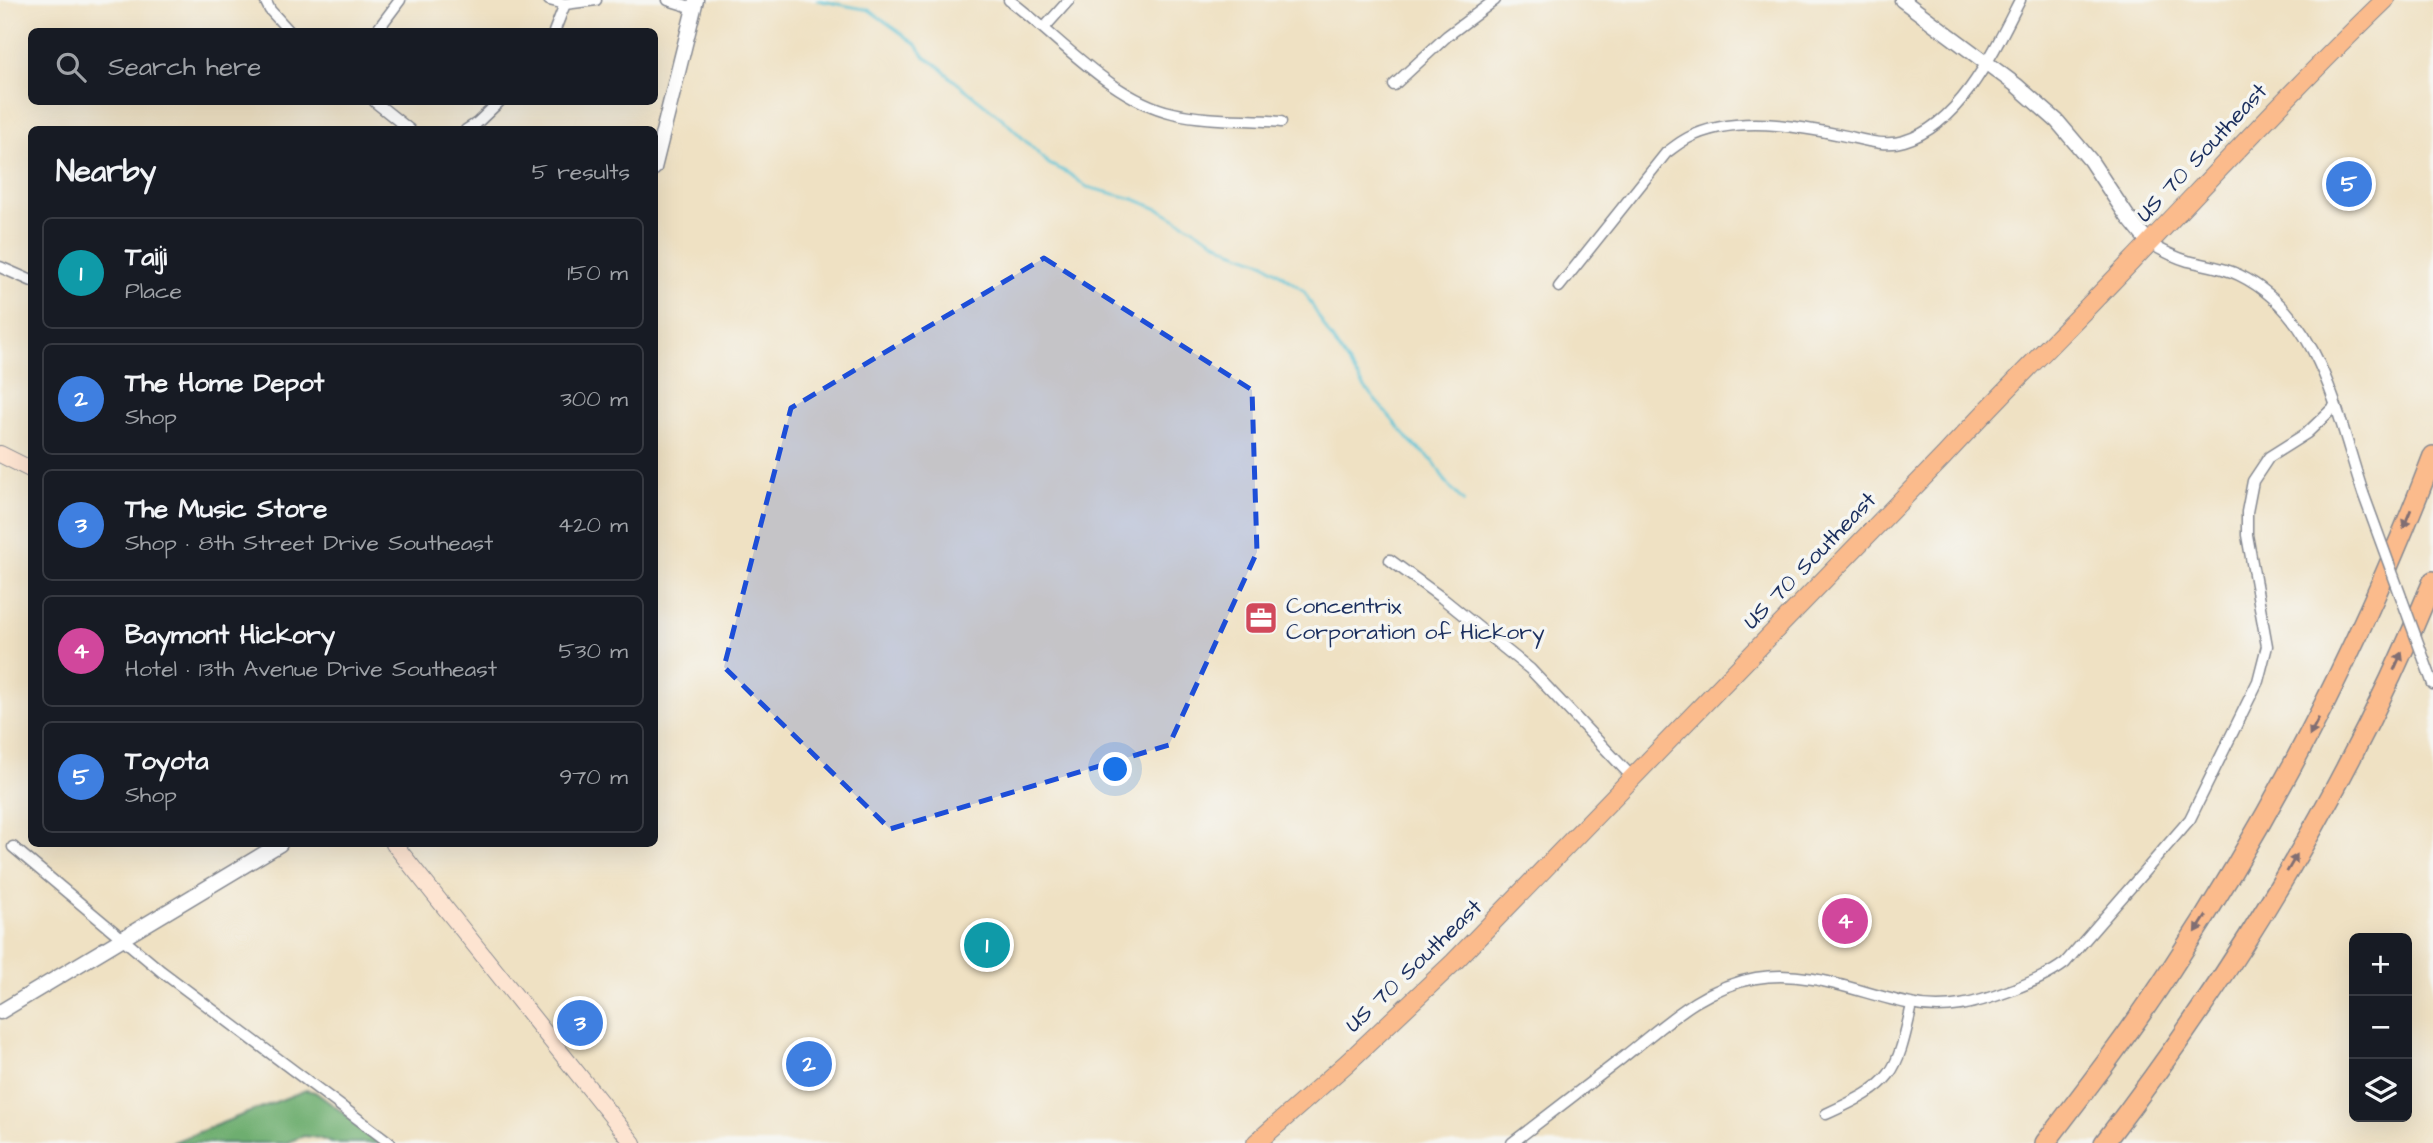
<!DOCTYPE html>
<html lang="en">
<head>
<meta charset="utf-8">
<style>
  :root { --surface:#171b24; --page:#20242c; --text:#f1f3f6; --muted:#9ea1a6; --line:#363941; --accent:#d93025 }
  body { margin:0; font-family:"Architects Daughter",sans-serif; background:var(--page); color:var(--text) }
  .controls { position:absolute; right:21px; bottom:21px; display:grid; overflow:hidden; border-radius:10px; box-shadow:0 7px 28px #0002 }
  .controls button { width:63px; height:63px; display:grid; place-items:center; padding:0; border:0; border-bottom:2px solid var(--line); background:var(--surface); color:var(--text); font:35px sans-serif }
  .you { position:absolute; left:1116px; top:770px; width:24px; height:24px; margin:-18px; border:5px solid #fff; border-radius:50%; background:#1a73e8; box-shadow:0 0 0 10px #1a73e833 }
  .badge { display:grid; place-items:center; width:46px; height:46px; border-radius:50%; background:var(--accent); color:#fff; font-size:23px; font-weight:700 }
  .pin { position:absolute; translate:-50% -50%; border:4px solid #fff; box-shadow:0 2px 7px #0006 }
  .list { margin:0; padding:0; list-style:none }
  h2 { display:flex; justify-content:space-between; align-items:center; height:91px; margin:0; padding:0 28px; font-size:30px }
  h2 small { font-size:23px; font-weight:400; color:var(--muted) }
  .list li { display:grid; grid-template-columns:46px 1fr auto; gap:21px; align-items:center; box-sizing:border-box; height:112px; margin:0 14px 14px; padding:0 14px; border:2px solid var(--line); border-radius:10px }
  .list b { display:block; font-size:26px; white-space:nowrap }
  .list p { margin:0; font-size:23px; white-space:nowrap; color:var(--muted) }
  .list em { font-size:23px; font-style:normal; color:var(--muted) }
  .icon { flex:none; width:38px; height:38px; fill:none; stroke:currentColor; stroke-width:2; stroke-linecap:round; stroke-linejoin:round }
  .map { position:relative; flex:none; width:2433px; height:1143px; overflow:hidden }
  .search { position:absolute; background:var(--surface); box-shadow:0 7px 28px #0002; left:28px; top:28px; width:630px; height:77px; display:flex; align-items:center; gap:18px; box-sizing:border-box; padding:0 24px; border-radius:10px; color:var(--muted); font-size:26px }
  .panel { position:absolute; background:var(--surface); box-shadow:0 7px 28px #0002; left:28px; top:126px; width:630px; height:721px; border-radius:10px }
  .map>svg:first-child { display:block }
  .forest { fill:#6eae70; stroke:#446e67; stroke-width:2 }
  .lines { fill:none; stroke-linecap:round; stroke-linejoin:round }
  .stream { stroke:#59c2d6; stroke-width:2.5 }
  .minor-casing { stroke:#858890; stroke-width:13 }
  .tertiary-casing { stroke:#858890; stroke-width:17 }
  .secondary-casing { stroke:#858890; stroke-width:18 }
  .primary-casing { stroke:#858890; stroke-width:20 }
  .motorway-casing { stroke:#858890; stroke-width:22 }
  .minor { stroke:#fff; stroke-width:10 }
  .tertiary { stroke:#fff; stroke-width:14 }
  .secondary { stroke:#fde4d1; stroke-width:16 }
  .primary { stroke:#fbbb8c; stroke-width:18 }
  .motorway { stroke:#fbbb8c; stroke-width:19 }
  .minor-bridge-casing { stroke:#858890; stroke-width:13; stroke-linecap:butt }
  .minor-bridge { stroke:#fff; stroke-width:10 }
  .oneway { fill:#806e73 }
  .marked { fill:#1d4ed8; fill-opacity:0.2; stroke:#1d4ed8; stroke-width:5; stroke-dasharray:14 9; stroke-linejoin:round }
  .labels { text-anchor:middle; stroke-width:7; stroke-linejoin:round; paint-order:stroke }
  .street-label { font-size:23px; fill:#1b2f5e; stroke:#f6f6f2 }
  .poi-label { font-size:23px; fill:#1b2f5e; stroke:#f6f6f2; text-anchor:start }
</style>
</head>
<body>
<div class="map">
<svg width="2433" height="1143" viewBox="0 0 2433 1143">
  <rect width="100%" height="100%" fill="#f6f6f2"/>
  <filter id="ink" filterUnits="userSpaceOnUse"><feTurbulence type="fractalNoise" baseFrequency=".0143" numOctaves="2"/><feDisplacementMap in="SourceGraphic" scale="14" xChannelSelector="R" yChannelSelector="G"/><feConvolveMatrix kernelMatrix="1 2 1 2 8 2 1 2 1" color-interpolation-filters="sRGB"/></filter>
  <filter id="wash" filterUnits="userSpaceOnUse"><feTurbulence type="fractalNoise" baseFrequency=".00686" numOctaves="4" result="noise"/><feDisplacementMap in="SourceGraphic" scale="28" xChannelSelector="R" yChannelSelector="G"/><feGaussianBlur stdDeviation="1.57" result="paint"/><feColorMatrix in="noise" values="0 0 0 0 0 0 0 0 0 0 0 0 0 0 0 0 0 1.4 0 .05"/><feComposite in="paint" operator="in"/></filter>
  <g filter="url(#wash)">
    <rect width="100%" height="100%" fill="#efe1c3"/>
    <polygon class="forest" points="306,1090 315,1092 384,1143 332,1143 318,1138 304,1136 285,1143 171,1143"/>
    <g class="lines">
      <polyline class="stream" points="817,0 869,10 894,28 917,45 925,57 939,66 951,78 1003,119 1049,164 1068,173 1087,187 1134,199 1163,211 1232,251 1265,263 1304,291 1328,333 1365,388 1411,442 1434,462 1447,484 1464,502"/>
    </g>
  </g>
  <g filter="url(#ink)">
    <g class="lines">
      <defs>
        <g id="minor">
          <polyline points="265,0 270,10 290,32"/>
          <polyline points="549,0 565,4 596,0"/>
          <polyline points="668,0 694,8"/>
          <path d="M1009 0C1059 37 1111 99 1173 113 1207 121 1245 119 1281 122"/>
          <polyline points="1044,28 1069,0"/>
          <polyline points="376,32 400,0"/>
          <polyline points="554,32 565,4"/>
          <polyline points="1394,85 1447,36 1495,0"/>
          <polyline points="375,102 410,130"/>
          <polyline points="466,130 477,123 499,102"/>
          <path d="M2149 243C2161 250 2174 257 2188 261 2205 265 2223 267 2239 275 2321 315 2337 415 2363 493"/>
          <polyline points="0,267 32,281"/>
          <path d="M1559 287 1666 153C1673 148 1680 142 1688 138 1734 114 1798 126 1846 136 1864 140 1885 147 1904 141 1961 124 1995 49 2020 0"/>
          <polyline points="1390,560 1442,598 1530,669 1632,777"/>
          <polyline points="2429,673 2433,684"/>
          <polyline points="13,847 161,971 390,1143"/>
          <path d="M1826 1114C1894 1083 1896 1076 1912 1005"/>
          <path d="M1512 1143C1548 1115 1585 1087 1621 1059 1662 1027 1702 987 1756 978 1811 969 1858 993 1911 1004 1945 1012 1977 1003 2009 991 2029 983 2048 976 2065 963L2190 819 2258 681 2267 646 2247 535V512L2253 481 2269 457 2307 433 2334 407"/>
        </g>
        <g id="tertiary">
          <polyline points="1902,0 2016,85 2057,121 2090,160 2127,216 2149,243"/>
          <polyline points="654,168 696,0"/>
          <polyline points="0,1012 280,844"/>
        </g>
        <g id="secondary">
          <polyline points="0,454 32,470"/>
          <polyline points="394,844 633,1143"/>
        </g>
        <path id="primary" d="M1256 1143 1347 1063 1454 962 1944 456C2005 390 2069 327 2131 262 2215 174 2297 85 2385 0"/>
        <g id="motorway">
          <path d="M2045 1143C2088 1087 2131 1031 2170 971 2277 809 2364 637 2433 456"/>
          <path d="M2104 1143C2236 971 2351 782 2433 581"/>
        </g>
      </defs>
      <use href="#minor" class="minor-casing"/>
      <use href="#tertiary" class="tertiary-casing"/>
      <use href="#secondary" class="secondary-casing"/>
      <use href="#primary" class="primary-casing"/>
      <use href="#motorway" class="motorway-casing"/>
      <use href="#minor" class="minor"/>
      <use href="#tertiary" class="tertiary"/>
      <use href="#secondary" class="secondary"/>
      <use href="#primary" class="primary"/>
      <use href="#motorway" class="motorway"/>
      <defs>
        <polyline id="minor-bridge" points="2363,493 2429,673"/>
      </defs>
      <use href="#minor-bridge" class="minor-bridge-casing"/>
      <use href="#minor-bridge" class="minor-bridge"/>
    </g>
    <defs><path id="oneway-solid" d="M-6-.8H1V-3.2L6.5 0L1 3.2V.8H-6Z" transform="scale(1.75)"/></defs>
    <g class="oneway">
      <use href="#oneway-solid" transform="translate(2407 519) rotate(112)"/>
      <use href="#oneway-solid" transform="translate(2398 661) rotate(-66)"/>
      <use href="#oneway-solid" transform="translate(2314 727) rotate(117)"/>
      <use href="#oneway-solid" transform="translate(2292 863) rotate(-60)"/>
      <use href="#oneway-solid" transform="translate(2201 924) rotate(123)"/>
    </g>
  </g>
  <path class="marked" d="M1044 258 1252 390 1257 552 1169 745 890 829 724 667 791 408Z"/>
  <defs>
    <symbol id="office-square" viewBox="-11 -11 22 22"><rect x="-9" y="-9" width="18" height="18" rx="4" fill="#d1495b" stroke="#f6f6f2"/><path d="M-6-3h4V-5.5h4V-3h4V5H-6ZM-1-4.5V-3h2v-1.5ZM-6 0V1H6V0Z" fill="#fff"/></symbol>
  </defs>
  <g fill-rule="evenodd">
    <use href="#office-square" x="1242" y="599" width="38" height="38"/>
  </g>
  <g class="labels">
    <g class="street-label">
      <text transform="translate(2201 152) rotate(-47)" y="8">US 70 Southeast</text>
      <text transform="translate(1809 560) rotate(-46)" y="8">US 70 Southeast</text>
      <text transform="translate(1413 965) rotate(-44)" y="8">US 70 Southeast</text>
    </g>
    <g class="poi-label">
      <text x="1286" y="613">Concentrix<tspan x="1286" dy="26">Corporation of Hickory</tspan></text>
    </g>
  </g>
</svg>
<div class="controls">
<button>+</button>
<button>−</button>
<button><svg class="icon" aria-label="layers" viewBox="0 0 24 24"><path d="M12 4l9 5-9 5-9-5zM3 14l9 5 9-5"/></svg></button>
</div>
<div class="you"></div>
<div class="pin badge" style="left:987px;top:945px;background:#0f9aa8">1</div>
<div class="pin badge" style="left:809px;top:1064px;background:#3f7fe0">2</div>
<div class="pin badge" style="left:580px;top:1023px;background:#3f7fe0">3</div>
<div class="pin badge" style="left:1845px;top:921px;background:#d1479c">4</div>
<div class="pin badge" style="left:2349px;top:184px;background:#3f7fe0">5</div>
<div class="search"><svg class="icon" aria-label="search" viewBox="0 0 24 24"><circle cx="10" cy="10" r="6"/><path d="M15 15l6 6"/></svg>Search here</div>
<section class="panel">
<h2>Nearby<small>5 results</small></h2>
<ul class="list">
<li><span class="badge" style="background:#0f9aa8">1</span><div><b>Taiji</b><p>Place</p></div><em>150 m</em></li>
<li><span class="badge" style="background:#3f7fe0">2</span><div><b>The Home Depot</b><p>Shop</p></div><em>300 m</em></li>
<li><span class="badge" style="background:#3f7fe0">3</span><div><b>The Music Store</b><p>Shop · 8th Street Drive Southeast</p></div><em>420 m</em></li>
<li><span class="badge" style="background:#d1479c">4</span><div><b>Baymont Hickory</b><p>Hotel · 13th Avenue Drive Southeast</p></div><em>530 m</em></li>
<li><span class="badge" style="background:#3f7fe0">5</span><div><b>Toyota</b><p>Shop</p></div><em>970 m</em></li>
</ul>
</section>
</div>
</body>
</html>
